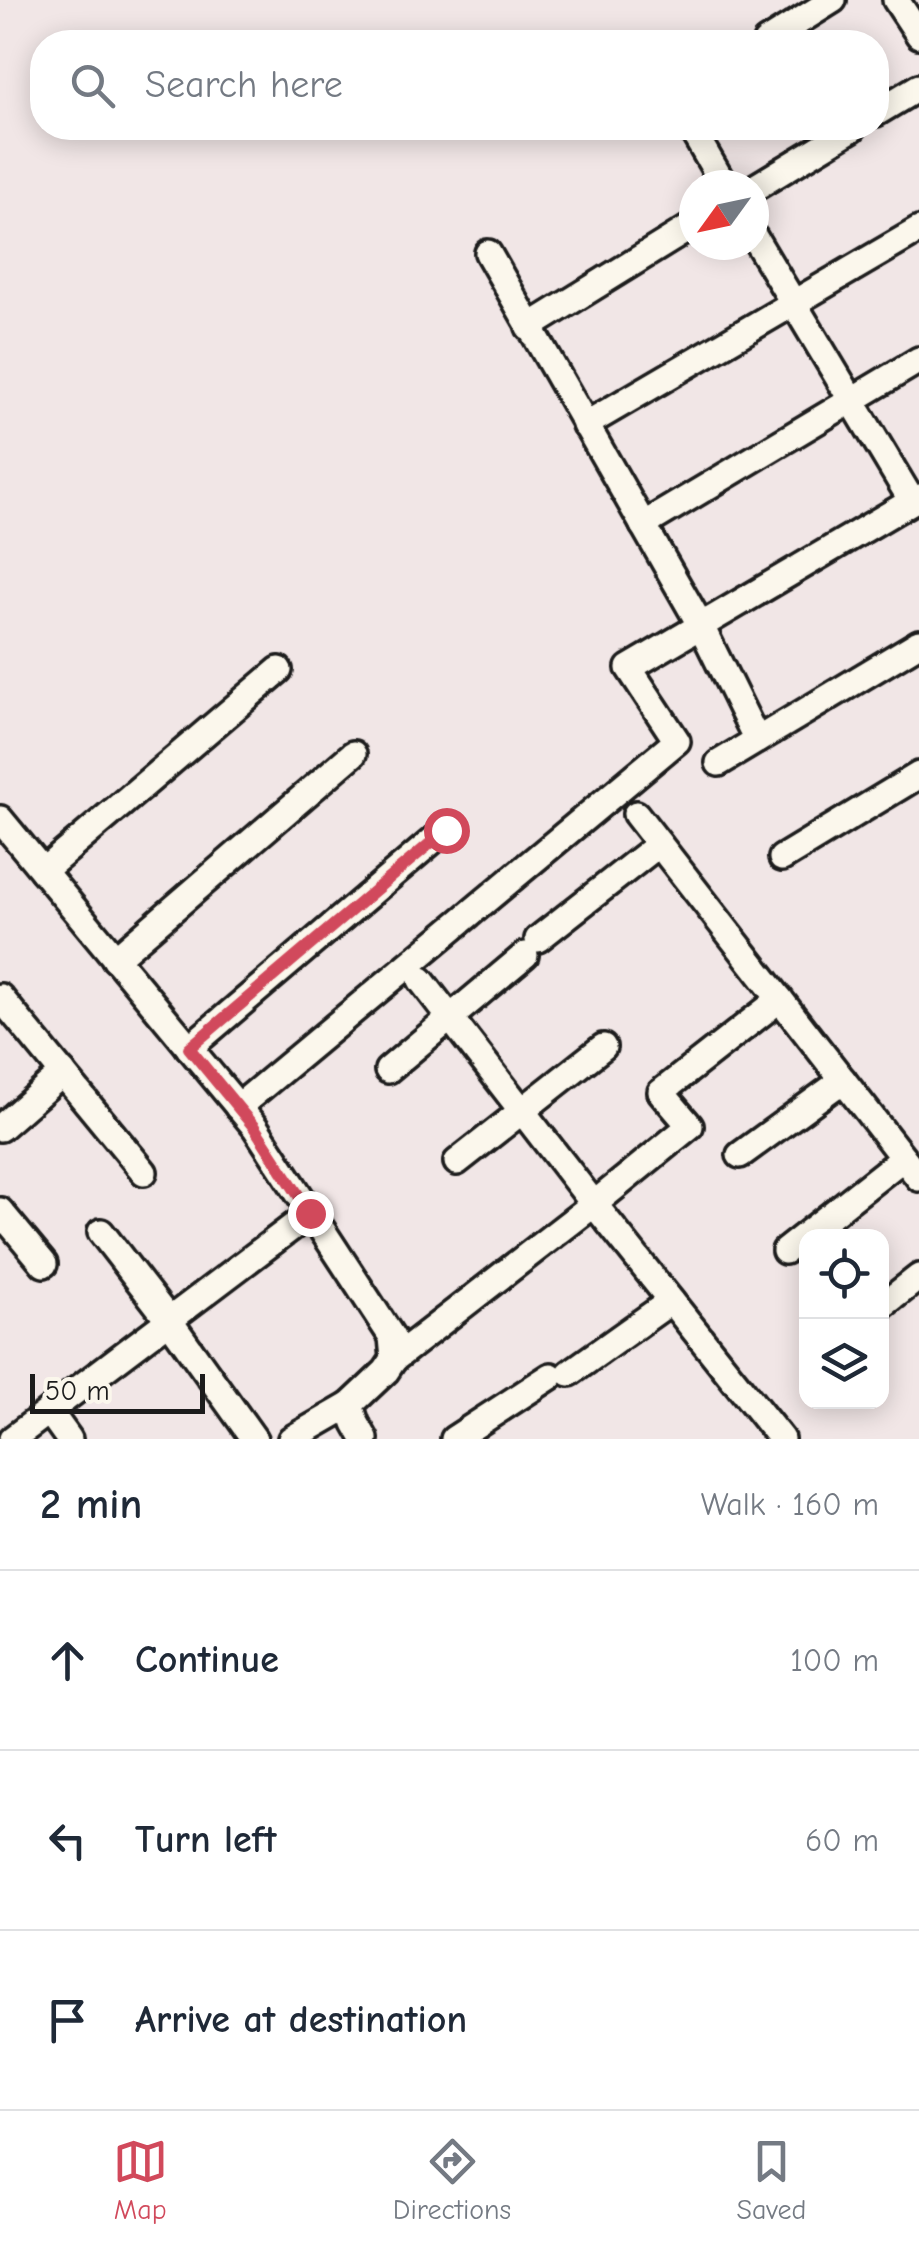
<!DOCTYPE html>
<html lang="en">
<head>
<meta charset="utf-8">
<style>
  :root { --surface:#fff; --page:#f2f2f3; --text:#1f2937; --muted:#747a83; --line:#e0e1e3; --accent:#d1495b }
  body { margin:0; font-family:"Comic Neue",sans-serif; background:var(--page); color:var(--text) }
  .controls { position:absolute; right:30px; bottom:30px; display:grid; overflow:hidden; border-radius:20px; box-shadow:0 5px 25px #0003 }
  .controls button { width:90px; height:90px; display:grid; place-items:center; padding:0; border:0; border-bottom:2px solid var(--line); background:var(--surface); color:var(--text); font:50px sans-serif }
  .compass { position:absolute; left:679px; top:170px; width:90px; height:90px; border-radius:50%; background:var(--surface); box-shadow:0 5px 25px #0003; rotate:237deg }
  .scale { position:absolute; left:30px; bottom:25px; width:175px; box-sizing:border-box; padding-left:10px; border:5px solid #1c1c1c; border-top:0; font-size:28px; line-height:35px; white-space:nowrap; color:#1c1c1c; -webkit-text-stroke:8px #fbf7ec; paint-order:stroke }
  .stop { position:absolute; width:30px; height:30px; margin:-22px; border:8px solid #d1495b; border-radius:50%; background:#fff }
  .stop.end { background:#d1495b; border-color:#fff; box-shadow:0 2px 10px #0008 }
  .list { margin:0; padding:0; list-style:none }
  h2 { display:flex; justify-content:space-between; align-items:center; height:130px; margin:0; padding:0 40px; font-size:42px }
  h2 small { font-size:32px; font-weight:400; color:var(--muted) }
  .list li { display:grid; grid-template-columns:65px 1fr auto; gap:30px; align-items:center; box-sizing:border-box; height:180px; padding:0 40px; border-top:2px solid var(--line) }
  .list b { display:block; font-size:38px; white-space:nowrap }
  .list em { font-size:32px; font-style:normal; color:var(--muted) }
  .icon { flex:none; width:55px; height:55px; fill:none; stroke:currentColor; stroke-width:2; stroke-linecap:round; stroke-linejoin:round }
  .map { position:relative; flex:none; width:919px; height:1439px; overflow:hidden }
  .search { position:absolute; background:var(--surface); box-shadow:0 5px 25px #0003; left:30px; right:30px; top:30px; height:110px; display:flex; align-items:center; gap:25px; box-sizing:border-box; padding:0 35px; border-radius:40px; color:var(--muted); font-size:38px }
  .sheet { height:670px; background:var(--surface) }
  nav { display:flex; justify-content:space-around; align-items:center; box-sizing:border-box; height:140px; border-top:2px solid var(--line); background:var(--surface); font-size:28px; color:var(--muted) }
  nav a { display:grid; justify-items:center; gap:5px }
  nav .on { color:var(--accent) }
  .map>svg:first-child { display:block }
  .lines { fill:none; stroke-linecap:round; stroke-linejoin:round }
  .street-casing { stroke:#1c1c1c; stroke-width:32 }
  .street { stroke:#fbf7ec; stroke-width:25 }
  .route { stroke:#d1495b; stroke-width:12 }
</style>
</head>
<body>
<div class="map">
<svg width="919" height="1439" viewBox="0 0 919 1439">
  <rect width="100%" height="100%" fill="#f1e6e6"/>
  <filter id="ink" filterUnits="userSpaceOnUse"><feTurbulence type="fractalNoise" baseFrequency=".01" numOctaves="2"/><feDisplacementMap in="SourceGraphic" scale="20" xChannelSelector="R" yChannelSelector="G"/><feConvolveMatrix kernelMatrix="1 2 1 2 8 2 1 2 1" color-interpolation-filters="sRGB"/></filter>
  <g filter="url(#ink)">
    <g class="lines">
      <defs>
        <g id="street">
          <polyline points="896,0 919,35"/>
          <polyline points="766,42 833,0"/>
          <polyline points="876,113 919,87"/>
          <polyline points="691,128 724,185"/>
          <polyline points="754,188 853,128"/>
          <polyline points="754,237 912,501"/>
          <polyline points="488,253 701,626 757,740"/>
          <polyline points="529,327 694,225"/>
          <polyline points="585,425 919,230"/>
          <polyline points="643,525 919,360"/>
          <polyline points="719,763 919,643"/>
          <polyline points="636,814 919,1178"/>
          <polyline points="0,819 255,1127 392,1337 394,1359 386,1371 350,1405 356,1423 365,1439"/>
          <polyline points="782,858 919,775"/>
          <polyline points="43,871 279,670"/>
          <polyline points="538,939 659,844"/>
          <polyline points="115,959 353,754"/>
          <polyline points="421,980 594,1204 781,1439"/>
          <polyline points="0,997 144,1172"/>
          <polyline points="189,1048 445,830"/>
          <polyline points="388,1070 525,955"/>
          <polyline points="238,1107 677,741 629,668 919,497"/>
          <polyline points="0,1128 63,1073"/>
          <polyline points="740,1155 843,1080"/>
          <polyline points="457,1162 603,1047"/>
          <polyline points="0,1211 44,1264"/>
          <polyline points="101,1232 169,1320 254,1439"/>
          <polyline points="785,1251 903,1158"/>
          <polyline points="882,1306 919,1277"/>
          <polyline points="394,1359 594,1204 690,1126 661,1092 780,999"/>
          <polyline points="570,1373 671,1301"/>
          <polyline points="49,1411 69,1439"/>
          <polyline points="12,1439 311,1213"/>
          <polyline points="291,1439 350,1405"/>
          <polyline points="454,1439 551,1376"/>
        </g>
      </defs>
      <use href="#street" class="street-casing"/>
      <use href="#street" class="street"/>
    </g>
  </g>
  <g class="lines" filter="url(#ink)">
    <polyline class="route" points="310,1213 254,1127 189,1048 446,830"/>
  </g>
</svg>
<div class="controls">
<button><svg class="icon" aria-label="locate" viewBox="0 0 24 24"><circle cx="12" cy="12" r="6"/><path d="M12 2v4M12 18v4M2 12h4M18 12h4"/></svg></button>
<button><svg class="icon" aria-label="layers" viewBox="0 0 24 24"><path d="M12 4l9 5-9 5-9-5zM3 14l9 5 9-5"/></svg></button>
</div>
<svg class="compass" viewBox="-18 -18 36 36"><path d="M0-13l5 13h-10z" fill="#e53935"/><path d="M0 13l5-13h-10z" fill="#747a83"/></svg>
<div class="scale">50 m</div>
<div class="stop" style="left:446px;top:830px"></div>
<div class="stop end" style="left:310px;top:1213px"></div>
<div class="search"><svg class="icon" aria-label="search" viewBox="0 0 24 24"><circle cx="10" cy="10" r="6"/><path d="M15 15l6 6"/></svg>Search here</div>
</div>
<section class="sheet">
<h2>2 min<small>Walk · 160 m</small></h2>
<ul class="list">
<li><svg class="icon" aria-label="ahead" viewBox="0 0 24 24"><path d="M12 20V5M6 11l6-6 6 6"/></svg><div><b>Continue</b></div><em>100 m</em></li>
<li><svg class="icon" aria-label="left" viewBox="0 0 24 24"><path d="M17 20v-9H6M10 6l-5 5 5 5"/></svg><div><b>Turn left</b></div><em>60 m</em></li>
<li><svg class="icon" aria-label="arrive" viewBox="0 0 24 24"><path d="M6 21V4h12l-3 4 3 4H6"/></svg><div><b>Arrive at destination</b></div></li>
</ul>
</section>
<nav>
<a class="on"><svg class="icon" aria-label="map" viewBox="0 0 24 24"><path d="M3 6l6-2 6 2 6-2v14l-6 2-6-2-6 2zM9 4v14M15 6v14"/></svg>Map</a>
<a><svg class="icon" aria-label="directions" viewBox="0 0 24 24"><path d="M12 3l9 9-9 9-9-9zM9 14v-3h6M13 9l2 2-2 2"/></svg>Directions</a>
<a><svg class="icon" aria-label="saved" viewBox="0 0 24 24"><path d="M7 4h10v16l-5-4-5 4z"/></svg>Saved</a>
</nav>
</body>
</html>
